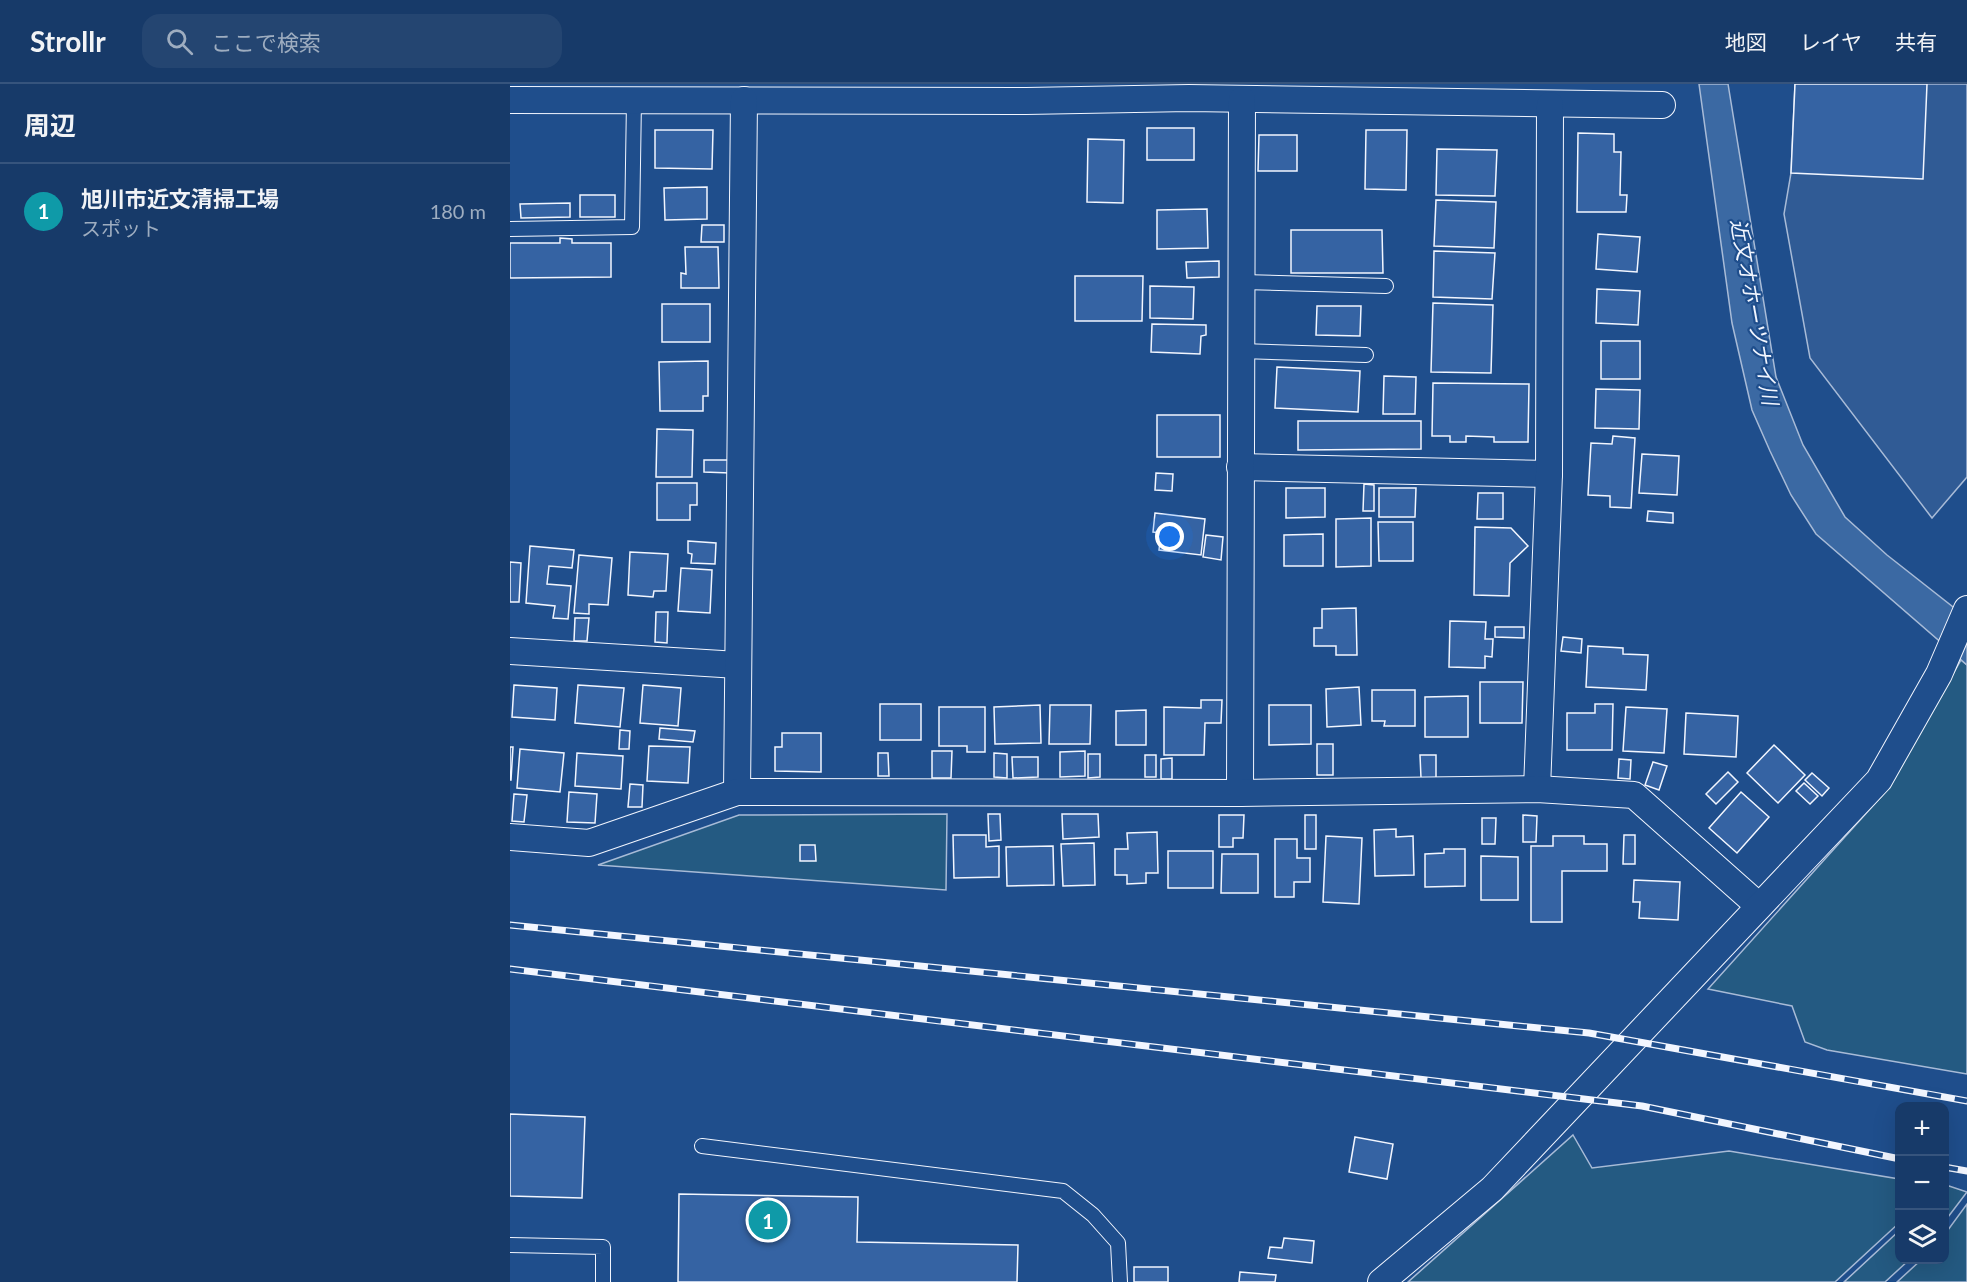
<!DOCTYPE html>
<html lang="ja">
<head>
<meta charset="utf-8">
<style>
  :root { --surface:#173a69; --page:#244571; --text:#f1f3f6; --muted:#9eadc0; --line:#36547d; --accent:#8c9099 }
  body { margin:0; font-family:Lato,"Noto Sans JP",sans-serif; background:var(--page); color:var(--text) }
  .controls { position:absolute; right:18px; bottom:18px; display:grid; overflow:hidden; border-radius:12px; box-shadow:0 6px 24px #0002 }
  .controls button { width:54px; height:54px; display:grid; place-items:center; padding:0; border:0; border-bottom:2px solid var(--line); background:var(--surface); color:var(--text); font:30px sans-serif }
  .you { position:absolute; left:660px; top:453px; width:21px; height:21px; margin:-15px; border:4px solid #fff; border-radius:50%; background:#1a73e8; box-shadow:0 0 0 9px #1a73e833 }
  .badge { display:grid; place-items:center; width:39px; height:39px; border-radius:50%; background:var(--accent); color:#fff; font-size:20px; font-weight:700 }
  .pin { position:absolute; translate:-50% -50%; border:3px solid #fff; box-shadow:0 2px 6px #0006 }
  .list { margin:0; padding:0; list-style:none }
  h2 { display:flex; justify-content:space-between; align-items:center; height:78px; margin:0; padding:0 24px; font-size:26px }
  h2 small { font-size:20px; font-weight:400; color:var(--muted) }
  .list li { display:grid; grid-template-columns:39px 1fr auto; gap:18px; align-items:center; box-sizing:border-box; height:96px; padding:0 24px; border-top:2px solid var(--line) }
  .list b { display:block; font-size:22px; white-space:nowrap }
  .list p { margin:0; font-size:20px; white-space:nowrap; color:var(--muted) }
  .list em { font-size:20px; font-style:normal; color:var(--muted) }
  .icon { flex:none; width:33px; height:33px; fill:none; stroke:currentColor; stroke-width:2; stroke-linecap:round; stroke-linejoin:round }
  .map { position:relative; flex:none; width:1457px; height:1198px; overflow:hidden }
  header { display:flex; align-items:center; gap:36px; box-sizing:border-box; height:84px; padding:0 30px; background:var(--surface); border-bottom:2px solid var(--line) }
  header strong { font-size:28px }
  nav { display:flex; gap:33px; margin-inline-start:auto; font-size:21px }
  .search { width:420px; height:54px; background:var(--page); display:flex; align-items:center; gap:15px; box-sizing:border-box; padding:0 21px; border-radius:18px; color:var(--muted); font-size:22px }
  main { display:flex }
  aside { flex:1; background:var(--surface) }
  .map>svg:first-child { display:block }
  .green { fill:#245a82; stroke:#a8bbd7; stroke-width:1.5 }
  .parking { fill:#305b95; stroke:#a8bbd7; stroke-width:1.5 }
  .water { fill:#3b69a3; stroke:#a8bbd7; stroke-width:1.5 }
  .building { fill:#3563a3; stroke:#f2f6ff; stroke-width:1.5 }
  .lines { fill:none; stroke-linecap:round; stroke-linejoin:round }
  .service-casing { stroke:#f2f6ff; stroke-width:16 }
  .minor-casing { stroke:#f2f6ff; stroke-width:28 }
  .service { stroke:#1f4e8c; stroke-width:14 }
  .minor { stroke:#1f4e8c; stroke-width:26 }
  .rail-casing { stroke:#f2f6ff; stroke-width:7 }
  .rail { stroke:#1f4e8c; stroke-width:4.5; stroke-dasharray:14; stroke-linecap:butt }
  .labels { text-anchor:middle; stroke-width:4.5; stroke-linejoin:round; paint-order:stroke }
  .water-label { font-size:21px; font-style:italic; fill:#f2f6ff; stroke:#1f4e8c }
</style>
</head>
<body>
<header>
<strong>Strollr</strong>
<div class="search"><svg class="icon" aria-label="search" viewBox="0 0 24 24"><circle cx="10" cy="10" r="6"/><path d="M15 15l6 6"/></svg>ここで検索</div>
<nav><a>地図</a><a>レイヤ</a><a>共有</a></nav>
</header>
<main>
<aside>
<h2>周辺<small></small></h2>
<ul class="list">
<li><span class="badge" style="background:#0f9aa8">1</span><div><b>旭川市近文清掃工場</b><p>スポット</p></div><em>180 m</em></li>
</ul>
</aside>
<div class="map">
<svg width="1457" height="1198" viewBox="0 0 1457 1198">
  <rect width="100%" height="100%" fill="#1f4e8c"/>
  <g class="green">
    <polygon points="1451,576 1457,581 1457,990 1317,966 1295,958 1282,922 1198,905 1378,705"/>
    <polygon points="437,730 436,806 88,781 229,731"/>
    <polygon points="1063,1051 1082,1084 1219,1067 1389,1095 1389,1139 1325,1198 898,1198"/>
    <polygon points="1439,1102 1457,1108 1435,1137 1435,1106"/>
    <polygon points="1457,1120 1457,1198 1387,1198 1411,1176 1434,1176 1435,1150"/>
    <polygon points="1389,1147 1390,1176 1399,1176 1375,1198 1334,1198"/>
  </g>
  <polygon class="parking" points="1285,0 1457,0 1457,393 1422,434 1300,274 1274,130 1281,89"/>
  <polygon class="water" points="1189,0 1218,0 1266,293 1293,361 1335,433 1377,471 1457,534 1457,581 1306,450 1281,411 1260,367 1242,326 1222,239"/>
  <g class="building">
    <polygon points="1285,0 1417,0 1413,95 1281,89"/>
    <rect x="637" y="44" width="47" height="32"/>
    <polygon points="145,46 203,46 202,85 145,84"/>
    <polygon points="856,46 897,46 896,106 855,105"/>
    <polygon points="1068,49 1104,50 1104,68 1111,68 1110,111 1117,111 1116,128 1067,128"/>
    <polygon points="749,51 787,51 787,87 748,87"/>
    <polygon points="578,55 614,56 613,119 577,118"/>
    <polygon points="927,65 987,66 985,112 926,111"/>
    <polygon points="197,103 197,135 155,136 154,104"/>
    <rect x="70" y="111" width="35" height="22"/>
    <polygon points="926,116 986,118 984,164 924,162"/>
    <polygon points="60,119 60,133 11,134 10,120"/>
    <polygon points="697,125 698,164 647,165 647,126"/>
    <polygon points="192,141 214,141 214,158 191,158"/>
    <polygon points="781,146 872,146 873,189 781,189"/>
    <polygon points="1088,150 1130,153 1127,188 1086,185"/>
    <polygon points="50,154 62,155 62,159 101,159 101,193 0,194 0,159 50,159"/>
    <polygon points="175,163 208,163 209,204 171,204 171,189 176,190"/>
    <polygon points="924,167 985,169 982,215 923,213"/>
    <polygon points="709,177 709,193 677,194 676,178"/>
    <polygon points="565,192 633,192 632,237 565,237"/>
    <polygon points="640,202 684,203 683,235 640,234"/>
    <polygon points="1087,205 1130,207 1128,241 1086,239"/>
    <polygon points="923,219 983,221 981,289 921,288"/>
    <rect x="152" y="220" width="48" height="38"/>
    <polygon points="807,222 851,222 850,252 806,251"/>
    <polygon points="642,240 696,241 696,251 691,252 690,270 641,268"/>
    <rect x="1091" y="257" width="39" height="38"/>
    <polygon points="198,277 198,312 193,312 193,327 150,327 149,278"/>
    <polygon points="767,283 850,287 848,328 765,324"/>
    <polygon points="874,292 906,293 905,330 873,330"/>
    <polygon points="923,299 1019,300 1018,358 984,358 984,353 956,352 956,358 940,358 940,352 922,352"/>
    <polygon points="1086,305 1130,306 1129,345 1085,344"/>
    <rect x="647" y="331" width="63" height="42"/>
    <polygon points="788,337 911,337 911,365 788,366"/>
    <polygon points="147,345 183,346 182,393 146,393"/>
    <polygon points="1103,352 1125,354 1121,424 1100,423 1100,412 1078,411 1081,359 1102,360"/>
    <polygon points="1132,370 1169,372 1167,411 1129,409"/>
    <polygon points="194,376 220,376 220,389 194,388"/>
    <polygon points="646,389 663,390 662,407 645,406"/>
    <polygon points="147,399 187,399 187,421 180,421 180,436 147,436"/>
    <polygon points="854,400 864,401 864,427 853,427"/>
    <polygon points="776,404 815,404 815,433 776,434"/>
    <polygon points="869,404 906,404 905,433 869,433"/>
    <polygon points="968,409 993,409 993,435 967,435"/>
    <polygon points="1138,427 1163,429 1163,439 1137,437"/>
    <polygon points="645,429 695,435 691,471 649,466 651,449 643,448"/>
    <polygon points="861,434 861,482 826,483 826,435"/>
    <polygon points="868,438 903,438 903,477 869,477"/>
    <polygon points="965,443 1001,444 1018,462 1000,479 999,512 964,511"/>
    <polygon points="813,450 813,482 774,482 774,451"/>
    <polygon points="696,451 713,453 711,476 693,473"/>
    <polygon points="178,457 206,459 205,480 181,479 182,470 178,469"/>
    <polygon points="20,462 64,466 62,484 39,482 37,500 61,502 58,535 43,534 45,522 16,519"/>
    <polygon points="120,468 158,470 156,507 144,507 143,513 118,511"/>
    <polygon points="69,471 102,474 98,521 79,520 79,530 64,529"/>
    <polygon points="0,478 11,479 9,518 0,518"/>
    <polygon points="171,484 202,486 200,529 168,527"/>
    <polygon points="846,524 847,571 826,571 826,562 804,562 804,544 812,544 812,525"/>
    <polygon points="146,528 158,528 157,559 145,558"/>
    <polygon points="65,534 79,534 77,557 64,557"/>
    <polygon points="940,537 976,538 975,555 983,555 982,573 975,572 975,584 939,583"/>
    <polygon points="985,543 1014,543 1014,554 985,553"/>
    <polygon points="1053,553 1072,555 1071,569 1051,567"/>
    <polygon points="1078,562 1113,564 1113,570 1138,571 1136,606 1076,603"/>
    <polygon points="970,598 1013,598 1012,639 970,639"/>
    <polygon points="4,601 47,604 45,636 2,633"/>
    <polygon points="68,601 114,604 110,643 65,639"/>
    <polygon points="133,601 171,604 168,642 130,639"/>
    <polygon points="849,603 851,641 817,643 816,605"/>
    <polygon points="862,606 905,606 905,642 874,642 875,637 862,637"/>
    <polygon points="958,612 958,653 915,653 915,613"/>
    <polygon points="691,616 712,616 711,639 695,639 694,671 654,671 654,623 691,624"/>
    <rect x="370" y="620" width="41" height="36"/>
    <polygon points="1085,620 1103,620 1102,666 1057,666 1057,629 1085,629"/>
    <polygon points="530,621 531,659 485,660 484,623"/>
    <polygon points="540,621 581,621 580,660 539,660"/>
    <polygon points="759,621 801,621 801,660 759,661"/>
    <polygon points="429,623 475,623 475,668 457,668 457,662 429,662"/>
    <polygon points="1116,623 1157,625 1154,669 1113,667"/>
    <polygon points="636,626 636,661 606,661 606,627"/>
    <polygon points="1176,629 1228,632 1226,673 1174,670"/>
    <polygon points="150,644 185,647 183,658 149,655"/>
    <polygon points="110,646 120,647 119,665 109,665"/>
    <polygon points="272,649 311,649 311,688 265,687 265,663 272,663"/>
    <rect x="807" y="660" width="16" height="31"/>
    <polygon points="1264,661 1295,691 1268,719 1237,689"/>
    <polygon points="139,662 180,663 178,699 137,697"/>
    <polygon points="0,663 3,663 1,696 0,696"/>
    <polygon points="10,665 54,669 50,708 7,704"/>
    <polygon points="422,667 442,667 441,694 422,694"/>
    <polygon points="575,667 575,692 550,693 550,668"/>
    <polygon points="67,669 113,672 111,705 65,702"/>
    <polygon points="368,669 378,669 379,692 368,692"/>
    <polygon points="484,669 497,670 497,694 484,693"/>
    <polygon points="578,670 590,670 590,693 578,694"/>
    <rect x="635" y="671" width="11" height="22"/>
    <polygon points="910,671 926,671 926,694 911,694"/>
    <polygon points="502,673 528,673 528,693 503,694"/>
    <polygon points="662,674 662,695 651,695 651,675"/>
    <polygon points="1109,675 1121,676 1120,695 1108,694"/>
    <polygon points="1143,678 1157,682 1149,706 1135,701"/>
    <polygon points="1218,688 1228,698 1206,720 1196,710"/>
    <polygon points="1302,689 1319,704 1312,712 1295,696"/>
    <polygon points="1294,699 1308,712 1300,720 1286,707"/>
    <polygon points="120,700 133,701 132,723 118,723"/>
    <polygon points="59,708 87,710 85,739 57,738"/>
    <polygon points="1231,708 1259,733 1227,769 1199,744"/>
    <polygon points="4,710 17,711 14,738 2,737"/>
    <polygon points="478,730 490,730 491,756 479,757"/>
    <polygon points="552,730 588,730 589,753 553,755"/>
    <polygon points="709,731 734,731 733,754 723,754 723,763 709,763"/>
    <rect x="795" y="731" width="11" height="34"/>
    <polygon points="1013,731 1027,732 1026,758 1013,758"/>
    <polygon points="972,734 986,734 985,760 972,760"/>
    <polygon points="886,745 886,753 903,752 904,791 865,792 864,746"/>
    <polygon points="647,748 648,789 636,789 636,799 617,800 617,791 605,791 605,765 618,765 617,749"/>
    <polygon points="443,751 476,751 476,763 489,762 489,793 444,794"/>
    <polygon points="1114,751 1125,751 1125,780 1113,780"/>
    <polygon points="816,752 852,754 849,820 813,818"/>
    <polygon points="1043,752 1074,752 1074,760 1097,760 1097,787 1052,787 1052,838 1021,838 1021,762 1043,762"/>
    <polygon points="765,755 787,755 787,774 800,774 800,798 784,798 784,813 765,813"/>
    <polygon points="584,759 585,801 553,802 551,760"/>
    <polygon points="290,761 305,761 306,777 290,777"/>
    <polygon points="543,762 544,801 497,802 496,763"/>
    <polygon points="934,765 955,765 955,802 915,803 915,770 934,769"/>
    <rect x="658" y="767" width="45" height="37"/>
    <polygon points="712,770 748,770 748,809 711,809"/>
    <polygon points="971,772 1008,773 1008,816 971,816"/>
    <polygon points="1124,796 1170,798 1168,836 1129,834 1130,818 1123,818"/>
    <polygon points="0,1030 75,1033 72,1114 0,1112"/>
    <polygon points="845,1053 883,1060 877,1095 839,1088"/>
    <polygon points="169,1110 348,1113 347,1158 508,1161 507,1198 168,1198"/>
    <polygon points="774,1154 804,1157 802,1179 758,1174 760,1163 772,1164"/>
    <rect x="624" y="1183" width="34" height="15"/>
    <polygon points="730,1188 766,1191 765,1198 729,1198"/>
  </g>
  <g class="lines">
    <defs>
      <g id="service">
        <polyline points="0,145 122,143 124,16"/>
        <polyline points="732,198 876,202"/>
        <polyline points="731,267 856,271"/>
        <polyline points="192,1062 553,1107 583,1131 608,1159 610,1198"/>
        <polyline points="0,1161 93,1163 93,1198"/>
      </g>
      <g id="minor">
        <polyline points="0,16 516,17 679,14 1152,21"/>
        <polyline points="730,383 1039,390"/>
        <polyline points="0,567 228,581"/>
        <polyline points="1027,705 1039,390 1040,21"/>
        <polyline points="227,708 234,16"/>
        <polyline points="730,709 732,16"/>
        <polyline points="0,753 79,759 227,708 730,709 1027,705 1124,711 1249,822"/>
        <polyline points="871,1198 982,1105 1369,696 1429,590 1457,525"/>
      </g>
    </defs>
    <use href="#service" class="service-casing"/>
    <use href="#minor" class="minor-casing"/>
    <use href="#service" class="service"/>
    <use href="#minor" class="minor"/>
    <defs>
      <g id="rail">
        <polyline points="0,841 1079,949 1457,1017"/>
        <polyline points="0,885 1132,1022 1390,1075"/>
        <polyline points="1434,1083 1457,1087"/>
      </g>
    </defs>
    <use href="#rail" class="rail-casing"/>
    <use href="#rail" class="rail"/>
  </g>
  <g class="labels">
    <g class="water-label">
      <text transform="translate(1244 228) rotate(80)" y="7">近文オホーツナイ川</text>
    </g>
  </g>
</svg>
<div class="controls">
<button>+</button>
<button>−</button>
<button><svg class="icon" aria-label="layers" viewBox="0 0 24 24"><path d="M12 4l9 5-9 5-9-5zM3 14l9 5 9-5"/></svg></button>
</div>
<div class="you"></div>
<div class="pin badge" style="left:258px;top:1136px;background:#0f9aa8">1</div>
</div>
</main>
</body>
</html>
